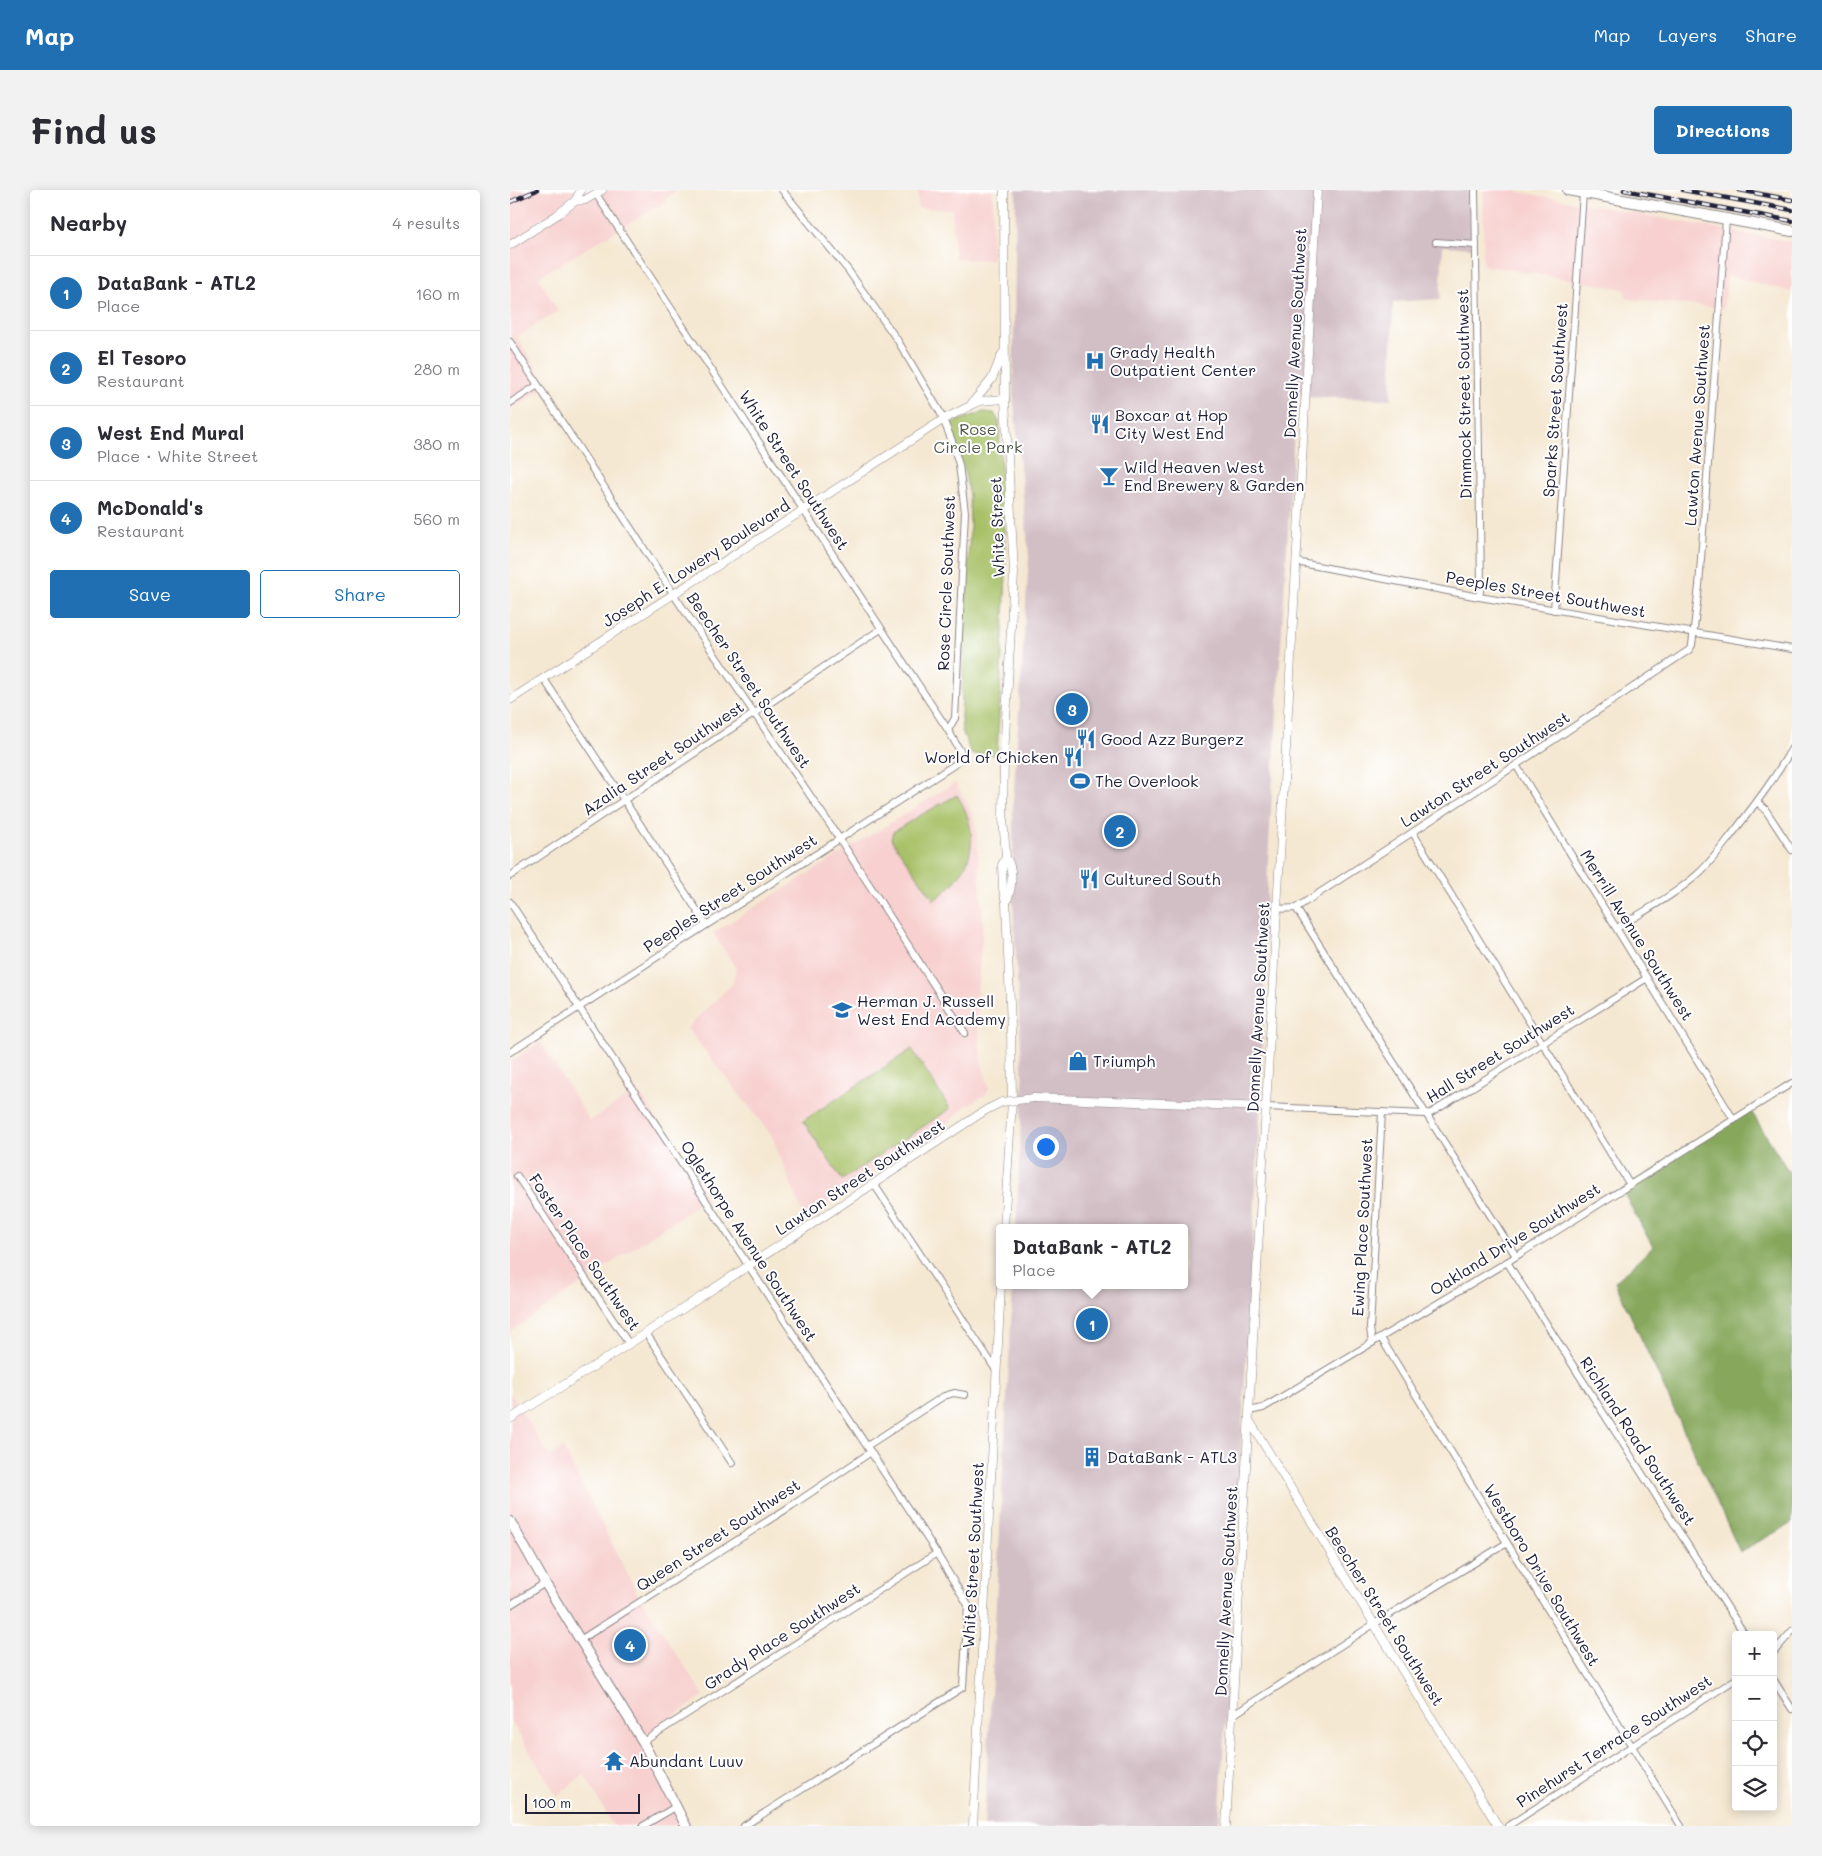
<!DOCTYPE html>
<html lang="en">
<head>
<meta charset="utf-8">
<style>
  :root { --surface:#fff; --page:#f2f2f3; --text:#2b2b33; --muted:#7c7c81; --line:#e1e1e2; --accent:#1f6fb2 }
  body { margin:0; font-family:Mali,sans-serif; background:var(--page); color:var(--text) }
  .controls { position:absolute; right:15px; bottom:15px; display:grid; overflow:hidden; border-radius:5px; box-shadow:0 2px 12px #0003 }
  .controls button { width:45px; height:45px; display:grid; place-items:center; padding:0; border:0; border-bottom:1px solid var(--line); background:var(--surface); color:var(--text); font:25px sans-serif }
  .scale { position:absolute; left:15px; bottom:12px; width:115px; box-sizing:border-box; padding-left:5px; border:2px solid #22223b; border-top:0; font-size:14px; line-height:18px; white-space:nowrap; color:#22223b; -webkit-text-stroke:4px #fff; paint-order:stroke }
  .you { position:absolute; left:535px; top:956px; width:18px; height:18px; margin:-12px; border:4px solid #fff; border-radius:50%; background:#1a73e8; box-shadow:0 0 0 8px #1a73e833 }
  .badge { display:grid; place-items:center; width:32px; height:32px; border-radius:50%; background:var(--accent); color:#fff; font-size:16px; font-weight:700 }
  .pin { position:absolute; translate:-50% -50%; border:2px solid #fff; box-shadow:0 1px 5px #0006 }
  .popup { position:absolute; left:486px; top:1034px; width:192px; height:65px; box-sizing:border-box; display:grid; place-content:center; border-radius:5px; background:var(--surface); filter:drop-shadow(0 1px 4px #0005); font-size:16px; white-space:nowrap; color:var(--muted) }
  .popup b { font-size:19px; color:var(--text) }
  .popup::after { content:''; position:absolute; left:50%; top:100%; margin-left:-10px; border:10px solid transparent; border-top-color:var(--surface) }
  .list { margin:0; padding:0; list-style:none }
  h2 { display:flex; justify-content:space-between; align-items:center; height:65px; margin:0; padding:0 20px; font-size:21px }
  h2 small { font-size:16px; font-weight:400; color:var(--muted) }
  .list li { display:grid; grid-template-columns:32px 1fr auto; gap:15px; align-items:center; box-sizing:border-box; height:75px; padding:0 20px; border-top:1px solid var(--line) }
  .list b { display:block; font-size:19px; white-space:nowrap }
  .list p { margin:0; font-size:16px; white-space:nowrap; color:var(--muted) }
  .list em { font-size:16px; font-style:normal; color:var(--muted) }
  .actions { display:flex; gap:10px; padding:15px 20px }
  .actions a { flex:1; padding:11px 0; border:1px solid var(--accent); border-radius:5px; text-align:center; font-size:18px; color:var(--accent) }
  .actions .main { background:var(--accent); color:#fff }
  .icon { flex:none; width:28px; height:28px; fill:none; stroke:currentColor; stroke-width:2; stroke-linecap:round; stroke-linejoin:round }
  .map { position:relative; flex:none; width:1282px; height:1636px; overflow:hidden; border-radius:5px }
  header { display:flex; align-items:center; gap:30px; box-sizing:border-box; height:70px; padding:0 25px; background:var(--accent); color:#fff }
  header strong { font-size:24px }
  nav { display:flex; gap:28px; margin-inline-start:auto; font-size:18px }
  .intro { display:flex; align-items:center; justify-content:space-between; box-sizing:border-box; height:120px; padding:0 30px }
  h1 { margin:0; font-size:35px }
  .button { padding:12px 22px; border-radius:5px; background:var(--accent); color:#fff; font-size:18px; font-weight:700 }
  main { display:flex; gap:30px; padding:0 30px }
  aside { flex:1; background:var(--surface); border-radius:5px; box-shadow:0 2px 12px #0003 }
  .map>svg:first-child { display:block }
  .built { fill:#f7d0cf }
  .industrial { fill:#d2bec5 }
  .green { fill:#a8c167; stroke:#657251 }
  .forest { fill:#86a75c; stroke:#54644c }
  .lines { fill:none; stroke-linecap:round; stroke-linejoin:round }
  .minor-casing { stroke:#8c8586; stroke-width:8 }
  .tertiary-casing { stroke:#8c8586; stroke-width:9 }
  .secondary-casing { stroke:#8c8586; stroke-width:11 }
  .primary-casing { stroke:#8c8586; stroke-width:12 }
  .minor { stroke:#fff; stroke-width:6 }
  .tertiary { stroke:#fff; stroke-width:8 }
  .secondary { stroke:#fff; stroke-width:9 }
  .primary { stroke:#fff; stroke-width:10 }
  .rail-casing { stroke:#22223b; stroke-width:4.5 }
  .rail { stroke:#fff; stroke-width:2.5; stroke-dasharray:8; stroke-linecap:butt }
  .tertiary-bridge-casing { stroke:#8c8586; stroke-width:9; stroke-linecap:butt }
  .tertiary-bridge { stroke:#fff; stroke-width:8 }
  .labels { text-anchor:middle; stroke-width:4; stroke-linejoin:round; paint-order:stroke }
  .street-label { font-size:16px; fill:#22223b; stroke:#fff }
  .poi-label { font-size:16px; fill:#22223b; stroke:#fff; text-anchor:start }
  .park-label { font-size:16px; fill:#515a4a; stroke:#fff }
</style>
</head>
<body>
<header>
<strong>Map</strong>
<nav><a>Map</a><a>Layers</a><a>Share</a></nav>
</header>
<div class="intro"><h1>Find us</h1><a class="button">Directions</a></div>
<main>
<aside>
<h2>Nearby<small>4 results</small></h2>
<ul class="list">
<li><span class="badge">1</span><div><b>DataBank - ATL2</b><p>Place</p></div><em>160 m</em></li>
<li><span class="badge">2</span><div><b>El Tesoro</b><p>Restaurant</p></div><em>280 m</em></li>
<li><span class="badge">3</span><div><b>West End Mural</b><p>Place · White Street</p></div><em>380 m</em></li>
<li><span class="badge">4</span><div><b>McDonald's</b><p>Restaurant</p></div><em>560 m</em></li>
</ul>
<div class="actions"><a class="main">Save</a><a>Share</a></div>
</aside>
<div class="map">
<svg width="1282" height="1636" viewBox="0 0 1282 1636">
  <rect width="100%" height="100%" fill="#fff"/>
  <filter id="ink" filterUnits="userSpaceOnUse"><feTurbulence type="fractalNoise" baseFrequency=".02" numOctaves="2"/><feDisplacementMap in="SourceGraphic" scale="10" xChannelSelector="R" yChannelSelector="G"/><feConvolveMatrix kernelMatrix="1 2 1 2 8 2 1 2 1" color-interpolation-filters="sRGB"/></filter>
  <filter id="wash" filterUnits="userSpaceOnUse"><feTurbulence type="fractalNoise" baseFrequency=".0096" numOctaves="4" result="noise"/><feDisplacementMap in="SourceGraphic" scale="20" xChannelSelector="R" yChannelSelector="G"/><feGaussianBlur stdDeviation="1.12" result="paint"/><feColorMatrix in="noise" values="0 0 0 0 0 0 0 0 0 0 0 0 0 0 0 0 0 1.4 0 .05"/><feComposite in="paint" operator="in"/></filter>
  <g filter="url(#wash)">
    <rect width="100%" height="100%" fill="#f5e8d2"/>
    <g class="built">
      <polygon points="0,0 166,0 150,15 28,87 48,121 7,147 37,196 0,219"/>
      <polygon points="408,0 483,0 482,70 445,69 442,19 408,18"/>
      <polygon points="974,0 999,0 1282,52 1282,102 1217,85 1214,118 1117,109 1114,99 973,75"/>
      <polygon points="445,593 458,615 466,636 473,733 467,802 470,867 479,898 475,905 456,916 432,939 294,1027 262,946 177,838 222,794 226,778 203,743"/>
      <polygon points="30,852 80,931 128,900 197,1008 0,1142 0,872"/>
      <polygon points="0,1203 40,1267 53,1258 128,1405 194,1506 137,1544 182,1636 103,1636 74,1584 47,1606 0,1530"/>
    </g>
    <polygon class="industrial" points="506,0 958,0 962,58 933,56 930,109 883,112 881,209 786,207 758,671 751,908 709,1636 474,1636 503,1095 674,1095 674,1038 506,1038 513,894 503,713 503,614 519,367 503,202"/>
    <g class="green">
      <polygon points="473,222 484,223 489,232 496,384 487,565 461,564 452,540 451,527 460,335 459,305 454,278 440,234"/>
      <path d="M447 605C473 646 463 683 424 710L381 649 383 642 409 626Z"/>
      <polygon points="402,859 440,919 332,990 293,931"/>
    </g>
    <polygon class="forest" points="1241,921 1282,987 1282,1333 1230,1362 1105,1092 1143,1057 1112,1000"/>
  </g>
  <g filter="url(#ink)">
    <g class="lines">
      <defs>
        <g id="minor">
          <polyline points="272,0 338,80 388,151 430,222 442,251 449,275 455,322 445,528 438,540"/>
          <polyline points="965,0 971,396 969,407"/>
          <polyline points="926,52 966,55"/>
          <polyline points="0,152 168,411 329,648 455,843"/>
          <polyline points="0,213 28,195"/>
          <polyline points="786,372 969,407 1282,459"/>
          <polyline points="1044,420 1073,3"/>
          <polyline points="34,489 196,734"/>
          <polyline points="1006,575 1224,930"/>
          <polyline points="1247,612 1255,619 1282,660"/>
          <polyline points="903,643 1120,995"/>
          <polyline points="0,686 371,439"/>
          <polyline points="0,712 419,1351 458,1415 453,1497 234,1636"/>
          <polyline points="786,718 1006,1066"/>
          <polyline points="766,719 786,718 1006,575 1179,460 1182,455 1189,396 1216,29"/>
          <path d="M1107 738C1134 721 1165 705 1189 683 1203 670 1214 654 1226 639 1246 613 1266 587 1282 558"/>
          <polyline points="0,862 447,573 453,566 438,540 86,4"/>
          <polyline points="756,917 915,924 921,923 1137,788"/>
          <polyline points="7,986 119,1154"/>
          <polyline points="364,994 486,1180"/>
          <polyline points="997,1072 1235,1445"/>
          <polyline points="136,1143 222,1273"/>
          <polyline points="871,1148 1171,1636"/>
          <polyline points="862,1153 860,1138 872,922"/>
          <polyline points="739,1221 753,1218 997,1072 1282,893"/>
          <polyline points="357,1256 434,1206 444,1203 455,1205"/>
          <polyline points="0,1415 35,1393"/>
          <polyline points="70,1450 281,1316 361,1262"/>
          <polyline points="1263,1463 1282,1441"/>
          <polyline points="1263,1489 1282,1519"/>
          <polyline points="723,1525 864,1434 997,1353"/>
          <polyline points="133,1552 427,1363"/>
          <polyline points="133,1636 167,1616"/>
          <polyline points="998,1636 1226,1489"/>
        </g>
        <g id="tertiary">
          <polyline points="494,0 495,209 504,383 494,566 493,628 496,667 492,675 493,699 496,713 501,838 502,911 494,1038"/>
          <polyline points="65,11 71,0"/>
          <polyline points="0,55 47,25 65,11 75,10 92,0"/>
          <polyline points="462,213 482,189 492,164"/>
          <polyline points="0,510 434,229 470,211 495,209"/>
          <path d="M496 667C504 680 502 697 497 711"/>
          <polyline points="524,908 756,917"/>
          <polyline points="0,1229 119,1154 476,920 492,912"/>
          <polyline points="739,1230 988,1636"/>
          <polyline points="463,1636 491,1095"/>
          <polyline points="716,1636 807,0"/>
        </g>
        <polyline id="secondary" points="0,1331 35,1393 133,1552 176,1636"/>
        <polyline id="primary" points="1058,0 1282,41"/>
      </defs>
      <use href="#minor" class="minor-casing"/>
      <use href="#tertiary" class="tertiary-casing"/>
      <use href="#secondary" class="secondary-casing"/>
      <use href="#primary" class="primary-casing"/>
      <use href="#minor" class="minor"/>
      <use href="#tertiary" class="tertiary"/>
      <use href="#secondary" class="secondary"/>
      <use href="#primary" class="primary"/>
      <defs>
        <g id="rail">
          <polyline points="1114,0 1282,31"/>
          <polyline points="1173,0 1282,20"/>
          <polyline points="1229,0 1282,10"/>
          <polyline points="0,12 27,0"/>
        </g>
      </defs>
      <use href="#rail" class="rail-casing"/>
      <use href="#rail" class="rail"/>
      <defs>
        <polyline id="tertiary-bridge" points="492,912 524,908"/>
      </defs>
      <use href="#tertiary-bridge" class="tertiary-bridge-casing"/>
      <use href="#tertiary-bridge" class="tertiary-bridge"/>
    </g>
  </g>
  <defs>
    <symbol id="hospital-bare" viewBox="-9 -9 18 18"><path d="M-5-5h3v3.5h4V-5h3V5h-3V1.5h-4V5h-3Z" fill="#1f6fb2" stroke="#fff" stroke-width="2.5" paint-order="stroke"/></symbol>
    <symbol id="restaurant-bare" viewBox="-9 -9 18 18"><path d="M-5-6h1v4h1v-4h1v4h1v-4h1v5L-1.5 .5V6h-2V.5L-5-1ZM5-6V6H3V1.5H1.5Q1.5-4 5-6Z" fill="#1f6fb2" stroke="#fff" stroke-width="2.5" paint-order="stroke"/></symbol>
    <symbol id="bar-bare" viewBox="-9 -9 18 18"><path d="M-6-5H6L.8 .8V4.5H3.5V6h-7V4.5H-.8V.8Z" fill="#1f6fb2" stroke="#fff" stroke-width="2.5" paint-order="stroke"/></symbol>
    <symbol id="stadium-bare" viewBox="-9 -9 18 18"><path d="M0-5a6.5 5 0 1 0 0 10a6.5 5 0 1 0 0-10ZM-3.5-1.8h7v3.6h-7Z" fill="#1f6fb2" stroke="#fff" stroke-width="2.5" paint-order="stroke"/></symbol>
    <symbol id="school-bare" viewBox="-9 -9 18 18"><path d="M0-5L7-2L0 1L-7-2ZM-4 1L0 2.5L4 1V4Q0 6-4 4Z" fill="#1f6fb2" stroke="#fff" stroke-width="2.5" paint-order="stroke"/></symbol>
    <symbol id="shop-bare" viewBox="-9 -9 18 18"><path d="M-5-2.5h2.3a2.7 3.5 0 0 1 5.4 0H5L5.5 6h-11ZM-1.5-2.5h3a1.5 2.3 0 0 0-3 0Z" fill="#1f6fb2" stroke="#fff" stroke-width="2.5" paint-order="stroke"/></symbol>
    <symbol id="building-bare" viewBox="-9 -9 18 18"><path d="M-4-6H4V6H1V3H-1V6H-4ZM-2.5-4.3h1.7v1.8h-1.7ZM.8-4.3h1.7v1.8H.8ZM-2.5-1h1.7V.8h-1.7ZM.8-1h1.7V.8H.8Z" fill="#1f6fb2" stroke="#fff" stroke-width="2.5" paint-order="stroke"/></symbol>
    <symbol id="temple-bare" viewBox="-9 -9 18 18"><path d="M0-6L5-2H3V0L6.5 2.5H4V6H1.5V3h-3V6H-4V2.5H-6.5L-3 0V-2H-5Z" fill="#1f6fb2" stroke="#fff" stroke-width="2.5" paint-order="stroke"/></symbol>
  </defs>
  <g fill-rule="evenodd">
    <use href="#hospital-bare" x="571" y="157" width="28" height="28"/>
    <use href="#restaurant-bare" x="576" y="220" width="28" height="28"/>
    <use href="#bar-bare" x="585" y="272" width="28" height="28"/>
    <use href="#restaurant-bare" x="562" y="535" width="28" height="28"/>
    <use href="#restaurant-bare" x="549" y="553" width="28" height="28"/>
    <use href="#stadium-bare" x="556" y="577" width="28" height="28"/>
    <use href="#restaurant-bare" x="565" y="675" width="28" height="28"/>
    <use href="#school-bare" x="318" y="806" width="28" height="28"/>
    <use href="#shop-bare" x="554" y="857" width="28" height="28"/>
    <use href="#building-bare" x="568" y="1253" width="28" height="28"/>
    <use href="#temple-bare" x="90" y="1557" width="28" height="28"/>
  </g>
  <g class="labels">
    <g class="street-label">
      <text transform="translate(785 143) rotate(-87)" y="6">Donnelly Avenue Southwest</text>
      <text transform="translate(954 204) rotate(-91)" y="6">Dimmock Street Southwest</text>
      <text transform="translate(1045 210) rotate(-86)" y="6">Sparks Street Southwest</text>
      <text transform="translate(1187 235) rotate(-86)" y="6">Lawton Avenue Southwest</text>
      <text transform="translate(284 280) rotate(57)" y="6">White Street Southwest</text>
      <text transform="translate(487 337) rotate(-92)" y="6">White Street</text>
      <text transform="translate(186 373) rotate(-33)" y="6">Joseph E. Lowery Boulevard</text>
      <text transform="translate(436 393) rotate(-88)" y="6">Rose Circle Southwest</text>
      <text transform="translate(1036 404) rotate(10)" y="6">Peeples Street Southwest</text>
      <text transform="translate(239 490) rotate(56)" y="6">Beecher Street Southwest</text>
      <text transform="translate(153 568) rotate(-34)" y="6">Azalia Street Southwest</text>
      <text transform="translate(975 579) rotate(-33)" y="6">Lawton Street Southwest</text>
      <text transform="translate(220 703) rotate(-33)" y="6">Peeples Street Southwest</text>
      <text transform="translate(1127 745) rotate(58)" y="6">Merrill Avenue Southwest</text>
      <text transform="translate(748 817) rotate(-87)" y="6">Donnelly Avenue Southwest</text>
      <text transform="translate(990 863) rotate(-32)" y="6">Hall Street Southwest</text>
      <text transform="translate(350 987) rotate(-33)" y="6">Lawton Street Southwest</text>
      <text transform="translate(852 1037) rotate(-87)" y="6">Ewing Place Southwest</text>
      <text transform="translate(1005 1049) rotate(-32)" y="6">Oakland Drive Southwest</text>
      <text transform="translate(239 1051) rotate(57)" y="6">Oglethorpe Avenue Southwest</text>
      <text transform="translate(75 1062) rotate(56)" y="6">Foster Place Southwest</text>
      <text transform="translate(1128 1251) rotate(57)" y="6">Richland Road Southwest</text>
      <text transform="translate(208 1345) rotate(-33)" y="6">Queen Street Southwest</text>
      <text transform="translate(463 1365) rotate(-87)" y="6">White Street Southwest</text>
      <text transform="translate(1032 1385) rotate(59)" y="6">Westboro Drive Southwest</text>
      <text transform="translate(716 1401) rotate(-87)" y="6">Donnelly Avenue Southwest</text>
      <text transform="translate(875 1426) rotate(58)" y="6">Beecher Street Southwest</text>
      <text transform="translate(272 1446) rotate(-33)" y="6">Grady Place Southwest</text>
      <text transform="translate(1104 1551) rotate(-33)" y="6">Pinehurst Terrace Southwest</text>
    </g>
    <g class="poi-label">
      <text x="600" y="168">Grady Health<tspan x="600" dy="18">Outpatient Center</tspan></text>
      <text x="605" y="231">Boxcar at Hop<tspan x="605" dy="18">City West End</tspan></text>
      <text x="614" y="283">Wild Heaven West<tspan x="614" dy="18">End Brewery &amp; Garden</tspan></text>
      <text x="591" y="555">Good Azz Burgerz</text>
      <text x="548" y="573" text-anchor="end">World of Chicken</text>
      <text x="585" y="597">The Overlook</text>
      <text x="594" y="695">Cultured South</text>
      <text x="347" y="817">Herman J. Russell<tspan x="347" dy="18">West End Academy</tspan></text>
      <text x="583" y="877">Triumph</text>
      <text x="597" y="1273">DataBank - ATL3</text>
      <text x="119" y="1577">Abundant Luuv</text>
    </g>
    <g class="park-label">
      <text x="468" y="245">Rose<tspan x="468" dy="18">Circle Park</tspan></text>
    </g>
  </g>
</svg>
<div class="controls">
<button>+</button>
<button>−</button>
<button><svg class="icon" aria-label="locate" viewBox="0 0 24 24"><circle cx="12" cy="12" r="6"/><path d="M12 2v4M12 18v4M2 12h4M18 12h4"/></svg></button>
<button><svg class="icon" aria-label="layers" viewBox="0 0 24 24"><path d="M12 4l9 5-9 5-9-5zM3 14l9 5 9-5"/></svg></button>
</div>
<div class="scale">100 m</div>
<div class="you"></div>
<div class="pin badge" style="left:582px;top:1134px">1</div>
<div class="popup"><b>DataBank - ATL2</b>Place</div>
<div class="pin badge" style="left:610px;top:641px">2</div>
<div class="pin badge" style="left:562px;top:519px">3</div>
<div class="pin badge" style="left:120px;top:1455px">4</div>
</div>
</main>
</body>
</html>
